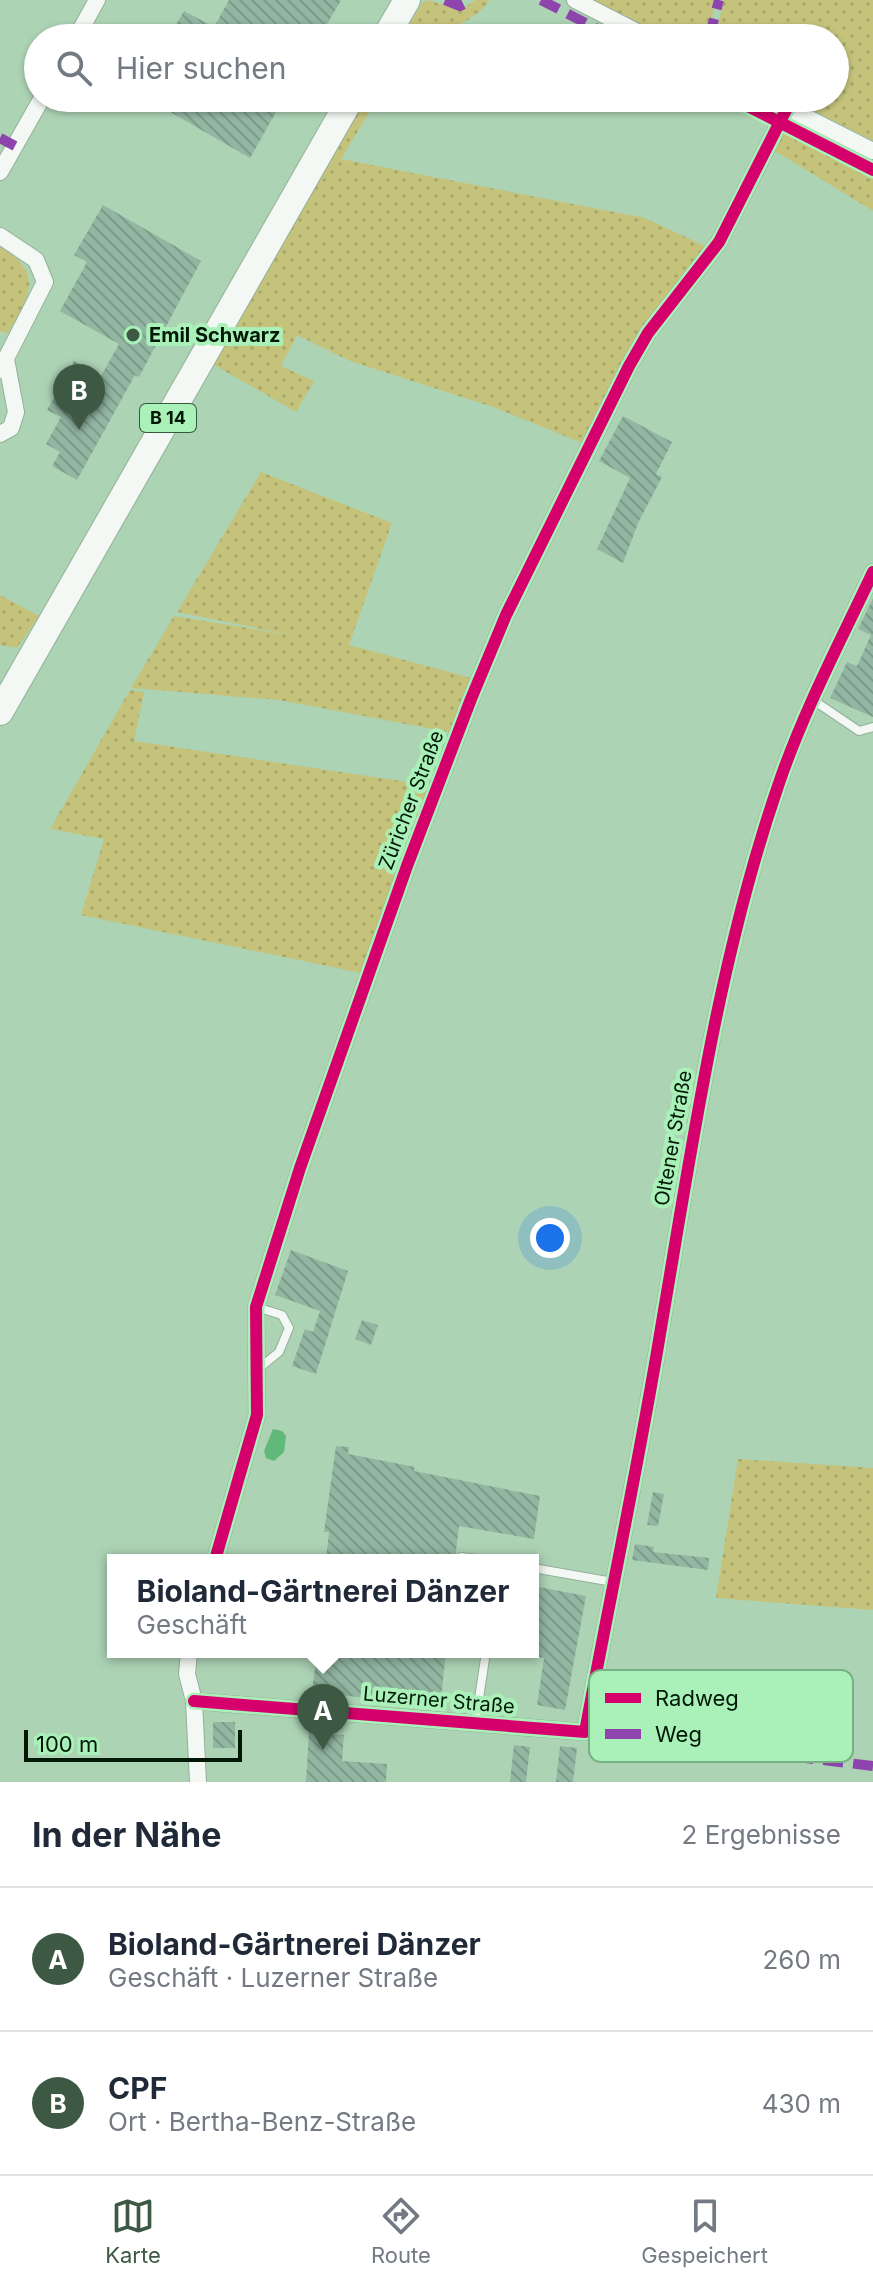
<!DOCTYPE html>
<html lang="de">
<head>
<meta charset="utf-8">
<style>
  :root { --surface:#fff; --page:#f6f6f7; --text:#1f2937; --muted:#747a83; --line:#e0e1e3; --accent:#3d5943 }
  body { margin:0; font-family:Inter,sans-serif; background:var(--page); color:var(--text) }
  .scale { position:absolute; left:24px; bottom:20px; width:218px; box-sizing:border-box; padding-left:8px; border:4px solid #001805; border-top:0; font-size:22px; line-height:28px; white-space:nowrap; color:#001805; -webkit-text-stroke:6px #aaf1b9; paint-order:stroke }
  .you { position:absolute; left:550px; top:1238px; width:28px; height:28px; margin:-20px; border:6px solid #fff; border-radius:50%; background:#1a73e8; box-shadow:0 0 0 12px #1a73e833 }
  .badge { display:grid; place-items:center; width:52px; height:52px; border-radius:50%; background:var(--accent); color:#fff; font-size:26px; font-weight:700 }
  .pin { position:absolute; translate:-50% -66px; filter:drop-shadow(0 2px 4px #0008) }
  .pin::after { content:''; position:absolute; top:42px; width:28px; height:24px; background:inherit; clip-path:polygon(0 0,100% 0,50% 100%) }
  .popup { position:absolute; left:107px; top:1554px; width:432px; height:104px; box-sizing:border-box; display:grid; place-content:center; border-radius:0px; background:var(--surface); filter:drop-shadow(0 2px 6px #0005); font-size:26px; white-space:nowrap; color:var(--muted) }
  .popup b { font-size:30px; color:var(--text) }
  .popup::after { content:''; position:absolute; left:50%; top:100%; margin-left:-16px; border:16px solid transparent; border-top-color:var(--surface) }
  .list { margin:0; padding:0; list-style:none }
  h2 { display:flex; justify-content:space-between; align-items:center; height:104px; margin:0; padding:0 32px; font-size:34px }
  h2 small { font-size:26px; font-weight:400; color:var(--muted) }
  .list li { display:grid; grid-template-columns:52px 1fr auto; gap:24px; align-items:center; box-sizing:border-box; height:144px; padding:0 32px; border-top:2px solid var(--line) }
  .list b { display:block; font-size:30px; white-space:nowrap }
  .list p { margin:0; font-size:26px; white-space:nowrap; color:var(--muted) }
  .list em { font-size:26px; font-style:normal; color:var(--muted) }
  .icon { flex:none; width:44px; height:44px; fill:none; stroke:currentColor; stroke-width:2; stroke-linecap:round; stroke-linejoin:round }
  .map { position:relative; flex:none; width:873px; height:1782px; overflow:hidden }
  .search { position:absolute; background:var(--surface); box-shadow:0 2px 6px #0004; left:24px; right:24px; top:24px; height:88px; display:flex; align-items:center; gap:20px; box-sizing:border-box; padding:0 28px; border-radius:44px; color:var(--muted); font-size:30px }
  .sheet { height:392px; background:var(--surface) }
  nav { display:flex; justify-content:space-around; align-items:center; box-sizing:border-box; height:112px; border-top:2px solid var(--line); background:var(--surface); font-size:22px; color:var(--muted) }
  nav a { display:grid; justify-items:center; gap:4px }
  nav .on { color:var(--accent) }
  .map>svg:first-child { display:block }
  .grass { fill:url(#grass-dots) }
  .water { fill:#60b97b }
  .building { fill:url(#building-back-hatch) }
  .lines { fill:none; stroke-linecap:round; stroke-linejoin:round }
  .lane-casing { stroke:#92b099; stroke-width:10 }
  .street-casing { stroke:#92b099; stroke-width:18 }
  .primary-casing { stroke:#92b099; stroke-width:28 }
  .lane { stroke:#f3f8f4; stroke-width:8 }
  .street { stroke:#f3f8f4; stroke-width:16 }
  .primary { stroke:#f3f8f4; stroke-width:26 }
  .quiet { stroke:#8e44ad; stroke-width:10; stroke-dasharray:20 10; stroke-linecap:butt }
  .cycleway-casing { stroke:#aaf1b9; stroke-width:17 }
  .cycleway { stroke:#d6006c; stroke-width:12 }
  .poi-dot { fill:#3d5943; stroke:#aaf1b9; stroke-width:3 }
  .labels { text-anchor:middle; stroke-width:8; stroke-linejoin:round; paint-order:stroke }
  .shield { fill:#aaf1b9; stroke:#33593b; stroke-width:2 }
  .shield-label { font-size:18px; font-weight:bold; fill:#001805 }
  .poi-label { font-size:20px; font-weight:bold; fill:#001805; stroke:#aaf1b9; text-anchor:start }
  .street-label { font-size:20px; fill:#001805; stroke:#aaf1b9 }
  .key { fill:#aaf1b9; stroke:#77b083; stroke-width:2 }
  .key-label { font-size:22px; fill:#001805 }
</style>
</head>
<body>
<div class="map">
<svg width="873" height="1782" viewBox="0 0 873 1782">
  <defs>
    <pattern id="grass-dots" width="8" height="8" patternUnits="userSpaceOnUse" patternTransform="scale(2)"><rect width="8" height="8" fill="#c5c37b"/><path d="M2 2h.1M6 6h.1" fill="none" stroke="#a7a769" stroke-width="1.8" stroke-linecap="round"/></pattern>
    <pattern id="building-back-hatch" width="6" height="6" patternUnits="userSpaceOnUse" patternTransform="scale(2)"><rect width="6" height="6" fill="#92b6a2"/><path d="M-1 5l2 2M0 0l6 6M5-1l2 2" fill="none" stroke="#7c9c8a"/></pattern>
  </defs>
  <rect width="100%" height="100%" fill="#add3b5"/>
  <g class="grass">
    <path d="M428 0 461 10 475 0H490C472 25 431 38 401 38L423 2Z"/>
    <polygon points="589,0 716,0 707,38 667,38"/>
    <polygon points="724,0 873,0 873,141 789,98 835,98 835,38 715,38"/>
    <polygon points="364,98 378,98 341,159 645,218 709,248 585,444 493,407 350,361 297,335 281,366 314,381 296,412 209,362"/>
    <polygon points="782,128 873,174 873,211 772,149"/>
    <path d="M0 247C46 273 29 298 7 334L0 331Z"/>
    <polygon points="261,472 392,523 349,645 475,679 454,733 279,700 131,688 174,616 297,636 177,612"/>
    <polygon points="0,595 39,616 17,648 0,645"/>
    <polygon points="130,690 144,692 134,741 434,786 366,974 81,915 104,839 50,829"/>
    <polygon points="738,1459 873,1468 873,1610 716,1598"/>
  </g>
  <polygon class="water" points="273,1429 282,1431 286,1436 284,1452 274,1461 266,1458 264,1451"/>
  <g class="building">
    <polygon points="229,0 341,0 319,38 168,38 184,11 214,27"/>
    <polygon points="146,98 284,98 250,158"/>
    <polygon points="103,205 201,261 139,377 135,375 77,480 52,466 60,452 46,444 61,417 47,410 74,361 101,376 119,344 60,311 87,262 74,255"/>
    <polygon points="623,416 672,442 656,474 662,477 638,523 623,563 597,549 630,478 599,461"/>
    <polygon points="873,598 873,717 830,698 847,662 857,666 871,635 858,629"/>
    <polygon points="291,1250 348,1271 316,1374 292,1366 305,1329 313,1332 320,1311 275,1295"/>
    <polygon points="362,1320 378,1325 371,1345 355,1339"/>
    <polygon points="336,1446 349,1447 348,1454 415,1467 414,1471 540,1496 534,1539 459,1526 455,1560 326,1560 329,1532 324,1532"/>
    <polygon points="653,1492 664,1494 658,1526 647,1525"/>
    <polygon points="635,1544 654,1547 653,1552 709,1558 708,1570 632,1560"/>
    <polygon points="533,1586 586,1596 565,1710 537,1705 544,1658 533,1656"/>
    <polygon points="317,1652 446,1652 440,1708 312,1691"/>
    <rect x="213" y="1722" width="22" height="26"/>
    <polygon points="309,1732 344,1735 342,1761 387,1764 386,1782 306,1782"/>
    <polygon points="514,1745 530,1747 526,1782 510,1782"/>
    <polygon points="560,1746 577,1748 573,1782 556,1782"/>
  </g>
  <g class="lines">
    <defs>
      <g id="lane">
        <polyline points="813,700 859,731 873,727"/>
        <polyline points="256,1307 282,1315 289,1328 279,1352 257,1370"/>
        <polyline points="461,1557 487,1560"/>
        <polyline points="533,1568 613,1582"/>
        <polyline points="475,1725 486,1652"/>
      </g>
      <g id="street">
        <polyline points="575,0 649,38"/>
        <polyline points="76,38 97,0"/>
        <polyline points="768,98 873,151"/>
        <polyline points="0,172 42,98"/>
        <polyline points="0,236 36,260 45,282 0,370"/>
        <polyline points="0,434 11,428 16,412 6,359"/>
        <polyline points="215,1560 257,1415 256,1307 300,1168 407,866 471,699 506,615 629,366 648,333 719,242 787,108"/>
        <polyline points="189,1652 187,1674 194,1701 198,1782"/>
        <path d="M194 1701 585 1732C610 1597 639 1463 661 1328 692 1147 718 961 778 786 803 712 840 642 873 572"/>
      </g>
      <g id="primary">
        <polyline points="385,38 407,0"/>
        <polyline points="0,712 351,98"/>
      </g>
    </defs>
    <use href="#lane" class="lane-casing"/>
    <use href="#street" class="street-casing"/>
    <use href="#primary" class="primary-casing"/>
    <use href="#lane" class="lane"/>
    <use href="#street" class="street"/>
    <use href="#primary" class="primary"/>
    <g class="quiet">
      <polyline points="445,0 460,6 472,0"/>
      <polyline points="541,0 615,38"/>
      <polyline points="709,38 719,0"/>
      <polyline points="0,138 15,146"/>
      <polyline points="585,1732 873,1766"/>
    </g>
    <defs>
      <g id="cycleway">
        <polyline points="732,98 873,170"/>
        <polyline points="215,1560 257,1415 256,1307 300,1168 407,866 471,699 506,615 629,366 648,333 719,242 787,108"/>
        <path d="M194 1701 585 1732C610 1597 639 1463 661 1328 692 1147 718 961 778 786 803 712 840 642 873 572"/>
      </g>
    </defs>
    <use href="#cycleway" class="cycleway-casing"/>
    <use href="#cycleway" class="cycleway"/>
  </g>
  <circle class="poi-dot" cx="133" cy="335" r="8"/>
  <g class="labels">
    <rect class="shield" x="140" y="404" width="56" height="28" rx="6"/>
    <g class="shield-label">
      <text x="168" y="424">B 14</text>
    </g>
    <g class="poi-label">
      <text x="149" y="342">Emil Schwarz</text>
    </g>
    <g class="street-label">
      <text transform="translate(411 800) rotate(-69)" y="7">Züricher Straße</text>
      <text transform="translate(673 1138) rotate(-80)" y="7">Oltener Straße</text>
      <text transform="translate(439 1700) rotate(5)" y="7">Luzerner Straße</text>
    </g>
  </g>
  <rect x="589" y="1670" width="264" height="92" rx="12" class="key"/>
  <rect x="605" y="1693" width="36" height="10" fill="#d6006c"/>
  <rect x="605" y="1729" width="36" height="10" fill="#8e44ad"/>
  <g class="key-label">
    <text x="655" y="1706">Radweg</text>
    <text x="655" y="1742">Weg</text>
  </g>
</svg>
<div class="scale">100 m</div>
<div class="you"></div>
<div class="pin badge" style="left:323px;top:1750px">A</div>
<div class="popup"><b>Bioland-Gärtnerei Dänzer</b>Geschäft</div>
<div class="pin badge" style="left:79px;top:430px">B</div>
<div class="search"><svg class="icon" aria-label="search" viewBox="0 0 24 24"><circle cx="10" cy="10" r="6"/><path d="M15 15l6 6"/></svg>Hier suchen</div>
</div>
<section class="sheet">
<h2>In der Nähe<small>2 Ergebnisse</small></h2>
<ul class="list">
<li><span class="badge">A</span><div><b>Bioland-Gärtnerei Dänzer</b><p>Geschäft · Luzerner Straße</p></div><em>260 m</em></li>
<li><span class="badge">B</span><div><b>CPF</b><p>Ort · Bertha-Benz-Straße</p></div><em>430 m</em></li>
</ul>
</section>
<nav>
<a class="on"><svg class="icon" aria-label="map" viewBox="0 0 24 24"><path d="M3 6l6-2 6 2 6-2v14l-6 2-6-2-6 2zM9 4v14M15 6v14"/></svg>Karte</a>
<a><svg class="icon" aria-label="directions" viewBox="0 0 24 24"><path d="M12 3l9 9-9 9-9-9zM9 14v-3h6M13 9l2 2-2 2"/></svg>Route</a>
<a><svg class="icon" aria-label="saved" viewBox="0 0 24 24"><path d="M7 4h10v16l-5-4-5 4z"/></svg>Gespeichert</a>
</nav>
</body>
</html>
